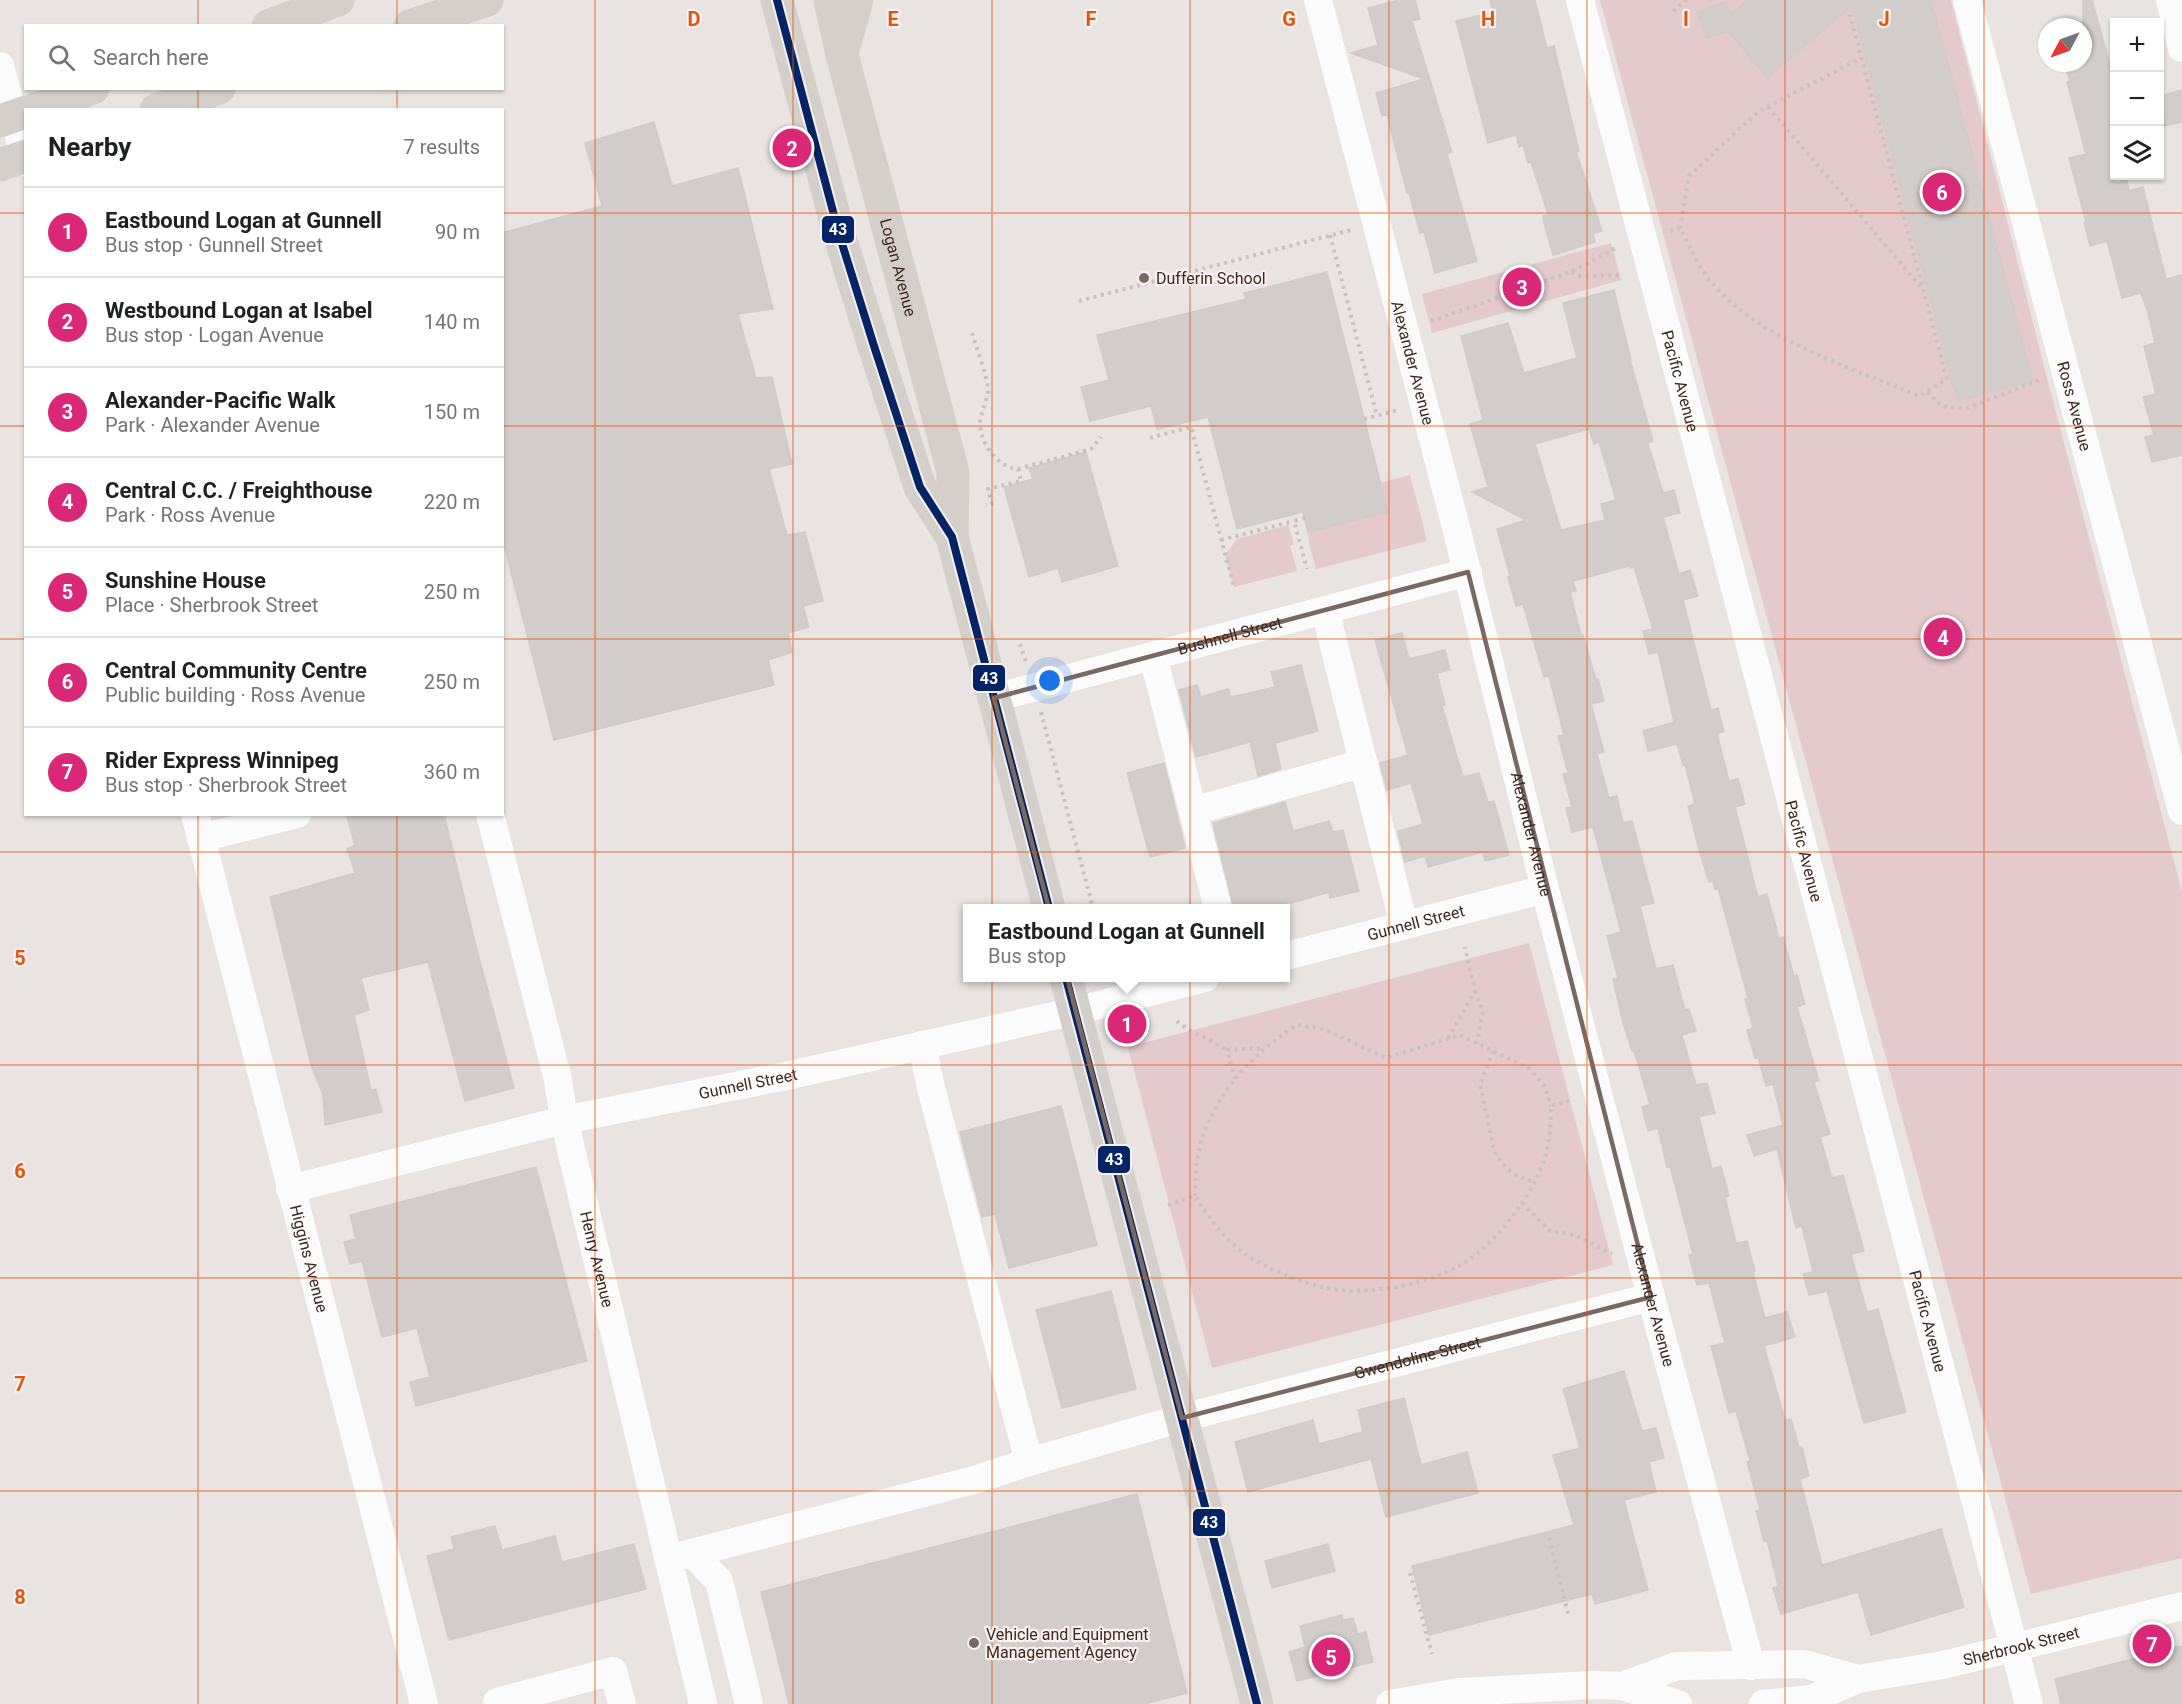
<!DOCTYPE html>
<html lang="en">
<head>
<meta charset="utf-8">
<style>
  :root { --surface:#fff; --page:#f6f6f6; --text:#202124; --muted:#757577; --line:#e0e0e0; --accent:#db2777 }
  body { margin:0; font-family:Roboto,sans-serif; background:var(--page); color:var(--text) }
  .controls { position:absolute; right:18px; top:18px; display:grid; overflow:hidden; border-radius:0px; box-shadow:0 2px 4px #0004 }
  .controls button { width:54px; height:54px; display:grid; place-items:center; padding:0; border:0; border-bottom:2px solid var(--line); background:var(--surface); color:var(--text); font:30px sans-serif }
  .compass { position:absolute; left:2038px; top:18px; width:54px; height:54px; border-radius:50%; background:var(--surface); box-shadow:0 2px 4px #0004; rotate:229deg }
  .you { position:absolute; left:1050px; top:681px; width:21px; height:21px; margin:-15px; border:4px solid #fff; border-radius:50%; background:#1a73e8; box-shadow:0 0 0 9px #1a73e833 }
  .badge { display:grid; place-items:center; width:39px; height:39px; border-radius:50%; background:var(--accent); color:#fff; font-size:20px; font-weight:700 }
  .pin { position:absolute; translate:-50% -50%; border:3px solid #fff; box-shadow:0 2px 6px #0006 }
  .popup { position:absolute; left:963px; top:904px; width:327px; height:78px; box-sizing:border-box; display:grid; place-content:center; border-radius:0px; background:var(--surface); filter:drop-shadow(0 2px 4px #0005); font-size:20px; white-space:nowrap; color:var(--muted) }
  .popup b { font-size:22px; color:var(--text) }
  .popup::after { content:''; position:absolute; left:50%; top:100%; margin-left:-12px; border:12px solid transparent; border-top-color:var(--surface) }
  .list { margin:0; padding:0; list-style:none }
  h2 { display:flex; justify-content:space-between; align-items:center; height:78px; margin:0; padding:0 24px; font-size:26px }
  h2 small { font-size:20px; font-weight:400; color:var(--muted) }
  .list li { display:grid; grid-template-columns:39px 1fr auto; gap:18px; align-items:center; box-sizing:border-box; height:90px; padding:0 24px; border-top:2px solid var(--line) }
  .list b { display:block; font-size:22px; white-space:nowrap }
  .list p { margin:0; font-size:20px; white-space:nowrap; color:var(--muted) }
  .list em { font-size:20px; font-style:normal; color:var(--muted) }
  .icon { flex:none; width:33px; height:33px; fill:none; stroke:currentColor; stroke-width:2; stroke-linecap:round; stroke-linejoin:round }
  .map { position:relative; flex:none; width:2182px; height:1704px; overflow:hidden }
  .search { position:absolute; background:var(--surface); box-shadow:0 2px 4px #0004; left:24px; top:24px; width:480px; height:66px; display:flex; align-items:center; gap:15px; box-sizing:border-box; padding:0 21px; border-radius:0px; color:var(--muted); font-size:22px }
  .panel { position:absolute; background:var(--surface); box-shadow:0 2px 4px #0004; left:24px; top:108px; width:480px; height:708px; border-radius:0px }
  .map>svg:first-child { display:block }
  .green { fill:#e4c9cd }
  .building { fill:#d2ccca; stroke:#d2cbca; stroke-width:1.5; fill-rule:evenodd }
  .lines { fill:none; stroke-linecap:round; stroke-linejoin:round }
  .path { stroke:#cac2bf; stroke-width:4; stroke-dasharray:3 4.5; stroke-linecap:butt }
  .minor { stroke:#fcfbfb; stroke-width:28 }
  .major { stroke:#d5cfcc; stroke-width:33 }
  .bus-1-casing { stroke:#f8f0ef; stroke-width:12 }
  .bus-1 { stroke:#052465; stroke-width:8 }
  .marked { fill:none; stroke:#7a6963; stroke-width:4.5; stroke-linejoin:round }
  .grid { fill:none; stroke:#e0560d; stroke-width:1.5; stroke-opacity:0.55 }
  .poi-dot { fill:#7a6963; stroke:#f8f0ef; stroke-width:2 }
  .labels { text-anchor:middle; stroke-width:4.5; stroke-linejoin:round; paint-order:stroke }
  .street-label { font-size:16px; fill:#3e271e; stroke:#f8f0ef }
  .poi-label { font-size:16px; fill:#3e271e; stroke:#f8f0ef; text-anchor:start }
  .grid-label { font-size:20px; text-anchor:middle; font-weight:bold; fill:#e0560d; stroke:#f8f0ef; stroke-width:4.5; stroke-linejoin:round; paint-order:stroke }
  .line-badge { stroke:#f8f0ef; stroke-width:2 }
  .badge-label { font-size:16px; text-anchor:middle; font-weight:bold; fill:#fff }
</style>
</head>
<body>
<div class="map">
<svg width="2182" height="1704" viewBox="0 0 2182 1704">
  <rect width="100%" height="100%" fill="#e9e3e2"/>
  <g class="green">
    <polygon points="1600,0 1951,0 2048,382 2182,892 2182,1558 2031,1594"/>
    <polygon points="1611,243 1621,280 1432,333 1422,294"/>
    <polygon points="1410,475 1427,541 1316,569 1309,543 1308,532 1387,512 1380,483"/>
    <polygon points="1288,525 1294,544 1290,546 1297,571 1234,587 1225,555 1237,539"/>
    <polygon points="1529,943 1613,1265 1212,1368 1128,1047"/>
  </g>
  <g class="building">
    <polygon points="1399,0 1415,0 1420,19 1412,21 1452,152 1447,154 1477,261 1435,273 1424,232 1420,233 1409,193 1407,193 1387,115 1382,116 1376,93 1424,79 1351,53 1378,45 1368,8"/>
    <polygon points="1490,0 1535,0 1547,48 1554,46 1579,151 1576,151 1602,231 1593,234 1595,242 1553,255 1544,223 1543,216 1548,214 1531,162 1528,163 1523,145 1519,147 1516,135 1488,143 1456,21 1493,12"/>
    <polygon points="1748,0 1931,0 2033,381 1957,401 1852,6 1767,78 1728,31 1707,38 1697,12 1725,2 1730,15"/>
    <polygon points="2083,0 2092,0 2115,82 2115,183 2127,180 2129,191 2143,187 2166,279 2182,275 2182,455 2152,462 2145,437 2154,435 2143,397 2156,394 2144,346 2155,343 2148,313 2141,293 2122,298 2107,241 2090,246 2084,223 2086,222 2069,158 2086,154 2067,82 2070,81 2064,63 2083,63"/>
    <polygon points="2182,90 2182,122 2160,127 2160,96"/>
    <polygon points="654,122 672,186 738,168 773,309 738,314 756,378 772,377 792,464 769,469 787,535 805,532 823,601 803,606 809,627 788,633 792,652 768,660 774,685 554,740 502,537 502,233 602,206 585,143"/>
    <polygon points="1327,272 1388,512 1308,532 1303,512 1237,529 1208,417 1157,429 1151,406 1090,421 1081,387 1109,380 1097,335 1246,299 1244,293"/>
    <path d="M1614 290 1631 360H1630L1653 441 1648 443 1663 493 1674 490 1680 513 1663 517 1679 574 1690 570 1698 596 1683 600 1711 710 1718 708 1724 732 1717 733 1729 781 1738 779 1745 804 1735 807 1758 897 1767 894 1779 938 1783 937 1794 976 1797 975 1805 1004 1797 1007 1819 1081 1814 1082 1830 1134 1820 1137 1832 1178 1843 1175 1864 1251 1851 1254 1867 1312 1878 1309 1906 1412 1864 1423 1827 1291 1809 1295 1803 1274 1813 1272 1802 1226 1796 1228 1777 1149 1754 1156 1747 1135 1783 1125 1773 1084 1766 1086 1758 1057 1755 1058 1747 1030 1753 1028 1745 999 1748 998 1718 888 1715 889 1713 881 1709 882 1699 850 1688 806 1695 804 1685 764 1683 765 1677 744 1648 751 1643 731 1674 722 1658 652 1649 654 1643 631 1653 629 1634 567 1630 568 1629 566 1573 581 1576 591 1570 592 1581 635H1583L1596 680 1598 679 1604 701 1591 704 1604 752 1597 754 1609 798 1617 796 1623 823 1632 821 1654 903 1640 906 1656 969 1673 965 1685 1010 1689 1009 1696 1031 1682 1035 1696 1085 1707 1083 1715 1113 1699 1117 1712 1169 1721 1166 1729 1196 1725 1197 1736 1243 1747 1241 1755 1271 1753 1272 1765 1318 1787 1312 1795 1337 1764 1346 1785 1420 1791 1419 1799 1448 1802 1447 1809 1476 1800 1479 1822 1565 1941 1529 1964 1607 1871 1635 1858 1592 1781 1614 1773 1588 1778 1586 1767 1540 1764 1541 1756 1511 1760 1510 1747 1462 1750 1461 1736 1411 1729 1413 1711 1346 1725 1343 1709 1283 1697 1285 1689 1255 1693 1254 1670 1166 1667 1167 1658 1128 1648 1131 1642 1107 1650 1105 1634 1050 1632 1051 1623 1023 1613 979 1618 978 1607 936 1621 932 1609 886 1593 827 1572 832 1566 808 1572 807 1563 774 1568 773 1558 736 1564 735 1549 676 1544 677 1523 604 1516 606 1508 577 1510 576 1497 529 1526 520 1472 492 1488 487 1470 424 1483 420 1461 336 1508 323 1524 373 1577 358 1563 303ZM1589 429 1594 444 1599 442 1616 500 1601 504 1605 520 1561 530 1535 444Z"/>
    <polygon points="1086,452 1118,566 1062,582 1058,568 1029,577 1004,487 1033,479 1029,468"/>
    <polygon points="1402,633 1409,659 1445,650 1450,670 1437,673 1445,705 1442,706 1463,777 1479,773 1488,802 1494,801 1509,855 1485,861 1483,852 1428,867 1425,856 1405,862 1398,831 1423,824 1411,783 1387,790 1380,763 1408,755 1375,640"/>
    <polygon points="1301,665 1318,731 1275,743 1281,769 1258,776 1250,742 1196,757 1179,690 1197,685 1201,697 1228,689 1231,697 1275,687 1271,672"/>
    <polygon points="1164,763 1185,848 1150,857 1127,773"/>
    <polygon points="1285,802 1293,831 1329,821 1333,832 1343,830 1359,891 1330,898 1329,892 1272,909 1234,909 1213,823"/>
    <polygon points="346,814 444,814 477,950 514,1088 465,1101 428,962 361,978 369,1010 354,1015 371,1090 376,1089 382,1112 325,1125 323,1095 311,1065 270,897 355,873 347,849 355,845"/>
    <polygon points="1061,1106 1097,1245 1009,1268 995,1214 982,1217 960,1132"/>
    <polygon points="536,1167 587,1361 416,1406 410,1382 430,1377 417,1328 382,1337 362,1261 350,1264 344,1242 356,1239 350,1215"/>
    <polygon points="1111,1291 1136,1389 1062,1408 1036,1310"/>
    <polygon points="1624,1371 1642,1431 1656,1428 1664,1458 1649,1462 1656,1492 1624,1500 1648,1590 1595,1604 1592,1594 1429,1635 1412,1566 1574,1525 1553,1455 1580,1448 1563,1389"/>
    <polygon points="1404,1398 1421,1465 1467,1452 1478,1493 1386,1517 1371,1459 1248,1492 1235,1442 1313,1420 1319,1444 1363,1432 1358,1410"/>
    <polygon points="1137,1494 1187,1693 1145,1704 789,1704 761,1592"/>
    <polygon points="495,1526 502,1550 555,1536 562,1562 634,1544 646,1589 449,1640 427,1556 454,1549 451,1537"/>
    <polygon points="1328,1544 1335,1571 1272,1588 1265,1561"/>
    <polygon points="1342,1615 1343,1620 1353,1618 1358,1634 1366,1632 1373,1662 1297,1681 1289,1652 1305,1647 1300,1626"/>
    <polygon points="2182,1646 2182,1704 2061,1704 2055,1679"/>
  </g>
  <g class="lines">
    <g class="path">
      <polyline points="1673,11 1687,0"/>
      <polyline points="1768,107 1921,287"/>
      <polyline points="1680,228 1689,176 1759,111 1861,58"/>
      <path d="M1670 231 1680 228C1690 246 1699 269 1713 284 1761 340 1852 368 1919 396L1947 379 1850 15"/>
      <polyline points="1330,235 1377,416"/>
      <polyline points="1572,272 1578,276 1623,275"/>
      <polyline points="1079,301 1351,230"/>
      <polyline points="1431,321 1571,272 1616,248"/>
      <path d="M972 333C976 347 988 378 988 391 987 402 981 412 980 423 980 443 998 468 1018 469L1021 481 988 489 992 504 986 505"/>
      <polyline points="1927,392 1942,406 1965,409 2039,380"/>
      <polyline points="1364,419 1398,410"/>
      <polyline points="1150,438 1191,427 1234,587"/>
      <polyline points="1018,469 1091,449 1101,437"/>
      <polyline points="1305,518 1294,521 1307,569"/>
      <polyline points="1221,540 1294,521"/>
      <polyline points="1020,644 1026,662"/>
      <polyline points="1041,712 1093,908"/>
      <polyline points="1475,991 1483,1011 1477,1044"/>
      <path d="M1177 1021C1184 1029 1216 1043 1227 1050"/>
      <polyline points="1448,1038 1475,991 1465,947"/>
      <polyline points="1493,1051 1480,1084 1494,1151 1502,1163 1514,1174 1533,1182"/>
      <polyline points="1235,1079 1227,1050 1264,1048"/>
      <path d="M1195 1196C1195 1173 1197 1149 1206 1128 1224 1084 1258 1049 1297 1025L1324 1029 1386 1058 1460 1035 1530 1069 1544 1085 1551 1106"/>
      <polyline points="1522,1203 1550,1231 1575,1235 1612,1254"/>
      <path d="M1168 1205 1195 1196C1209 1217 1223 1237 1242 1252 1264 1268 1312 1288 1340 1290 1381 1293 1432 1284 1467 1261 1497 1242 1533 1194 1544 1160 1550 1142 1551 1125 1551 1106L1573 1100"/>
      <polyline points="1549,1538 1569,1617"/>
      <polyline points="1410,1573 1432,1654"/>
    </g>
    <g class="minor">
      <path id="s1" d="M1318 0 1457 531 1545 889 1651 1297 1751 1666"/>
      <path id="s2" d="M1580 0 2029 1704"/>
      <path id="s3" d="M1967 0 2182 811"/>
      <polyline points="2170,0 2182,48"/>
      <polyline points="0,66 26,162"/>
      <polyline points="1325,610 1404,925"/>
      <polyline points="1153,656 1218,908"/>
      <path id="s4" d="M994 698 1468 572"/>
      <polyline points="1193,811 1364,763"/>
      <path id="s5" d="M195 814 424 1704"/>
      <path id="s6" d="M490 814 558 1080 564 1120 703 1704"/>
      <polyline points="201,838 297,814"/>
      <path id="s7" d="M1286 956 1545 889"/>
      <polyline points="922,1045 931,1088 1029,1462"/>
      <path id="s8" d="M290 1189 564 1120 786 1076 1075 1011 1205 978"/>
      <polyline points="692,1553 719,1581 749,1704"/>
      <path id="s9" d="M668 1559 974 1480 1029 1462 1182 1418 1651 1297"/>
      <polyline points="1622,1686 1677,1666 1804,1664 1858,1679"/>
      <polyline points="497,1702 613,1671 622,1704"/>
      <polyline points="1390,1704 1459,1692 1594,1685 1622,1686 1678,1704"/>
      <path id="s10" d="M1763 1704 1811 1699 1858 1679 1943 1665 2182 1606"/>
    </g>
    <g class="major">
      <polyline points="777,0 839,234 874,346 920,487 952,537"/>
      <path id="s11" d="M830 0 842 55 953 472 952 537 1049 908"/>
      <polyline points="268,26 338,0"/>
      <polyline points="410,26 487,0"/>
      <polyline points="843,50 857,0"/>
      <polyline points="33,110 93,88"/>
      <polyline points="156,110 219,88"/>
      <polyline points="0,121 26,112"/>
      <polyline points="0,165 26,156"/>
      <polyline points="1066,978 1257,1704"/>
    </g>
    <defs>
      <g id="bus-1">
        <polyline points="777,0 839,234 874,346 920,487 952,537 1049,908"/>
        <polyline points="1066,978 1257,1704"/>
      </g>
    </defs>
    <use href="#bus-1" class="bus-1-casing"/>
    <use href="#bus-1" class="bus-1"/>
  </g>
  <path class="marked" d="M1468 572 1651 1297 1182 1418 994 698Z"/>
  <path class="grid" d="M198 0V26M397 0V26M595 0V1704M793 0V1704M992 0V1704M1190 0V1704M1389 0V1704M1587 0V1704M1785 0V1704M1984 0V1704M198 88V110M397 88V110M0 213H26M502 213H2182M0 426H26M502 426H2182M0 639H26M502 639H2182M198 814V1704M397 814V1704M0 852H2182M0 1065H2182M0 1278H2182M0 1491H2182"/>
  <g class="poi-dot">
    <circle cx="1144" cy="278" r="6"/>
    <circle cx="974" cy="1643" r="6"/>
  </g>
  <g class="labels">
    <g class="street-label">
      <text dy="6" stroke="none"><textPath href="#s11" startOffset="276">Logan Avenue</textPath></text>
      <text dy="6" stroke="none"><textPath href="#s1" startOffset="375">Alexander Avenue</textPath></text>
      <text dy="6" stroke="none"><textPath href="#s2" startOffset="394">Pacific Avenue</textPath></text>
      <text dy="6" stroke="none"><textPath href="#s3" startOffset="420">Ross Avenue</textPath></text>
      <text dy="6" stroke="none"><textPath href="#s4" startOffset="244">Bushnell Street</textPath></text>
      <text dy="6" stroke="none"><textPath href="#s1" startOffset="861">Alexander Avenue</textPath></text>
      <text dy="6" stroke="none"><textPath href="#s2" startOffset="880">Pacific Avenue</textPath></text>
      <text dy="6" stroke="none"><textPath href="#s7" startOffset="134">Gunnell Street</textPath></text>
      <text dy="6" stroke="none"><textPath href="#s8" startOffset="470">Gunnell Street</textPath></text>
      <text dy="6" stroke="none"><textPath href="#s6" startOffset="458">Henry Avenue</textPath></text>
      <text dy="6" stroke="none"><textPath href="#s5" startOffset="459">Higgins Avenue</textPath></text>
      <text dy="6" stroke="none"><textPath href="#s1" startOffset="1347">Alexander Avenue</textPath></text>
      <text dy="6" stroke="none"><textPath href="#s2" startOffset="1366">Pacific Avenue</textPath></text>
      <text dy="6" stroke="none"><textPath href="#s9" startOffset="776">Gwendoline Street</textPath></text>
      <text dy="6" stroke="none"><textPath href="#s10" startOffset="266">Sherbrook Street</textPath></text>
    </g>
    <g class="poi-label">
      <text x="1156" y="284">Dufferin School</text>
      <text x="986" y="1640">Vehicle and Equipment<tspan x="986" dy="18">Management Agency</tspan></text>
    </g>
  </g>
  <g class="grid-label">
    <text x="694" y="26">D</text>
    <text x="893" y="26">E</text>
    <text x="1091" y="26">F</text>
    <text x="1289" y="26">G</text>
    <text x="1488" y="26">H</text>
    <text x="1686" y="26">I</text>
    <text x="1884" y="26">J</text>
    <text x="20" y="965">5</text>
    <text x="20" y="1178">6</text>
    <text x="20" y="1391">7</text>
    <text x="20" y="1604">8</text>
  </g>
  <g class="line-badge">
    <rect x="821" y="215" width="34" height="29" rx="6" fill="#052465"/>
    <rect x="972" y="664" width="34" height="28" rx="6" fill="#052465"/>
    <rect x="1097" y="1145" width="34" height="29" rx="6" fill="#052465"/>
    <rect x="1192" y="1508" width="34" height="29" rx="6" fill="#052465"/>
  </g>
  <g class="badge-label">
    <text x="838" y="235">43</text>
    <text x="989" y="684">43</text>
    <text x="1114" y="1165">43</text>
    <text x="1209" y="1528">43</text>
  </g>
</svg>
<div class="controls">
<button>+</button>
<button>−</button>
<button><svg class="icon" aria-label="layers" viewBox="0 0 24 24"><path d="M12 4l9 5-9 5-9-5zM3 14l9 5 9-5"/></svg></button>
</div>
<svg class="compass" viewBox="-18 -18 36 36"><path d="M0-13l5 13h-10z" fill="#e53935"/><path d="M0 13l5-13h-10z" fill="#757577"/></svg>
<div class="you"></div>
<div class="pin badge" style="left:1127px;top:1024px">1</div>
<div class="popup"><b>Eastbound Logan at Gunnell</b>Bus stop</div>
<div class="pin badge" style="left:792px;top:148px">2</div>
<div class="pin badge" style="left:1522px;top:287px">3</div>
<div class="pin badge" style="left:1943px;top:637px">4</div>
<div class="pin badge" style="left:1331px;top:1657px">5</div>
<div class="pin badge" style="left:1942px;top:192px">6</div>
<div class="pin badge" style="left:2152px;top:1644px">7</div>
<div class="search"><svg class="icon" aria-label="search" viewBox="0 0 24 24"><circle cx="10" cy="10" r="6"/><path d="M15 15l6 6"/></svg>Search here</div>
<section class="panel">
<h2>Nearby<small>7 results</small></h2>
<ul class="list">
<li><span class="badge">1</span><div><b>Eastbound Logan at Gunnell</b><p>Bus stop · Gunnell Street</p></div><em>90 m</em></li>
<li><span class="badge">2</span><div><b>Westbound Logan at Isabel</b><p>Bus stop · Logan Avenue</p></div><em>140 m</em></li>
<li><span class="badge">3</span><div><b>Alexander-Pacific Walk</b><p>Park · Alexander Avenue</p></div><em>150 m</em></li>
<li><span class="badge">4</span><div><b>Central C.C. / Freighthouse</b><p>Park · Ross Avenue</p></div><em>220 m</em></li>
<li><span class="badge">5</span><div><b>Sunshine House</b><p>Place · Sherbrook Street</p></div><em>250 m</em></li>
<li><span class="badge">6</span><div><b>Central Community Centre</b><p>Public building · Ross Avenue</p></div><em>250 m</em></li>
<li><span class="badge">7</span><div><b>Rider Express Winnipeg</b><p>Bus stop · Sherbrook Street</p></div><em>360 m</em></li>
</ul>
</section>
</div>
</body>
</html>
